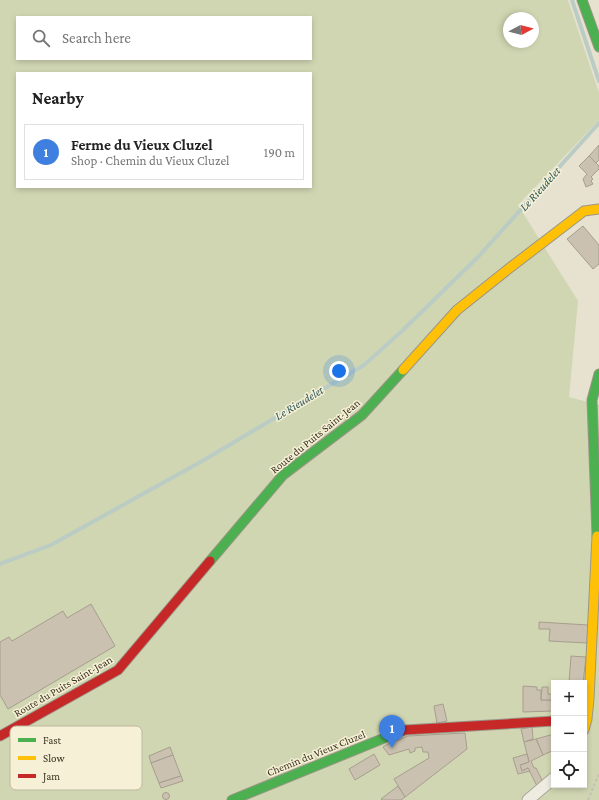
<!DOCTYPE html>
<html lang="en">
<head>
<meta charset="utf-8">
<style>
  :root { --surface:#fff; --page:#f2f2f2; --text:#222; --muted:#767676; --line:#e0e0e0; --accent:#d93025 }
  body { margin:0; font-family:"Crimson Pro",serif; background:var(--page); color:var(--text) }
  .controls { position:absolute; right:12px; bottom:12px; display:grid; overflow:hidden; border-radius:0px; box-shadow:0 2px 6px #0003 }
  .controls button { width:36px; height:36px; display:grid; place-items:center; padding:0; border:0; border-bottom:1px solid var(--line); background:var(--surface); color:var(--text); font:20px sans-serif }
  .compass { position:absolute; left:503px; top:12px; width:36px; height:36px; border-radius:50%; background:var(--surface); box-shadow:0 2px 6px #0003; rotate:83deg }
  .you { position:absolute; left:339px; top:371px; width:14px; height:14px; margin:-10px; border:3px solid #fff; border-radius:50%; background:#1a73e8; box-shadow:0 0 0 6px #1a73e833 }
  .badge { display:grid; place-items:center; width:26px; height:26px; border-radius:50%; background:var(--accent); color:#fff; font-size:13px; font-weight:700 }
  .pin { position:absolute; translate:-50% -33px; filter:drop-shadow(0 1px 2px #0008) }
  .pin::after { content:''; position:absolute; top:21px; width:14px; height:12px; background:inherit; clip-path:polygon(0 0,100% 0,50% 100%) }
  .list { margin:0; padding:0; list-style:none }
  h2 { display:flex; justify-content:space-between; align-items:center; height:52px; margin:0; padding:0 16px; font-size:17px }
  h2 small { font-size:13px; font-weight:400; color:var(--muted) }
  .list li { display:grid; grid-template-columns:26px 1fr auto; gap:12px; align-items:center; box-sizing:border-box; height:56px; margin:0 8px 8px; padding:0 8px; border:1px solid var(--line); border-radius:0px }
  .list b { display:block; font-size:15px; white-space:nowrap }
  .list p { margin:0; font-size:13px; white-space:nowrap; color:var(--muted) }
  .list em { font-size:13px; font-style:normal; color:var(--muted) }
  .icon { flex:none; width:22px; height:22px; fill:none; stroke:currentColor; stroke-width:2; stroke-linecap:round; stroke-linejoin:round }
  .map { position:relative; flex:none; width:599px; height:800px; overflow:hidden }
  .search { position:absolute; background:var(--surface); box-shadow:0 2px 6px #0003; left:16px; top:16px; width:296px; height:44px; display:flex; align-items:center; gap:10px; box-sizing:border-box; padding:0 14px; border-radius:0px; color:var(--muted); font-size:15px }
  .panel { position:absolute; background:var(--surface); box-shadow:0 2px 6px #0003; left:16px; top:72px; width:296px; height:116px; border-radius:0px }
  .map>svg:first-child { display:block }
  .green { fill:#d1d6b2; fill-rule:evenodd }
  .lines { fill:none; stroke-linecap:round; stroke-linejoin:round }
  .stream { stroke:#baccc3; stroke-width:4 }
  .building { fill:#cac1b0; stroke:#a69e8e }
  .street-casing { stroke:#aba697; stroke-width:13 }
  .fast-casing { stroke:#9b9688; stroke-width:11 }
  .slow-casing { stroke:#9b9688; stroke-width:11 }
  .jam-casing { stroke:#9b9688; stroke-width:11 }
  .path { stroke:#c7c3b7; stroke-width:2.5; stroke-dasharray:3 2; stroke-linecap:butt }
  .street { stroke:#eeebe1; stroke-width:11 }
  .fast { stroke:#4caf50; stroke-width:9 }
  .slow { stroke:#ffc107; stroke-width:9 }
  .jam { stroke:#c62828; stroke-width:9 }
  .labels { text-anchor:middle; stroke-width:3; stroke-linejoin:round; paint-order:stroke }
  .street-label { font-size:11px; fill:#3a301f; stroke:#f6f1d6 }
  .water-label { font-size:12px; font-style:italic; fill:#2f575a; stroke:#f6f1d6 }
  .key { fill:#f6f1d6; stroke:#beb79f; stroke-width:1 }
  .key-label { font-size:11px; fill:#3a301f }
</style>
</head>
<body>
<div class="map">
<svg width="599" height="800" viewBox="0 0 599 800">
  <rect width="100%" height="100%" fill="#e6e2cf"/>
  <path class="green" d="M0 0H568L599 93V120L518 205 578 301 569 397 599 405V800H0ZM17 17H311V59H17ZM509 18H533V42H509ZM17 73H311V187H17ZM554 683H584V785H554Z"/>
  <g class="lines">
    <g class="stream">
      <polyline points="572,0 599,81"/>
      <polyline points="0,564 51,545 204,460 364,365 402,331 478,257 599,123"/>
    </g>
  </g>
  <g class="building">
    <polygon points="599,145 599,160 596,163 589,156"/>
    <polygon points="589,156 599,166 599,169 591,177 593,179 591,181 593,184 586,187 583,179 587,174 579,166"/>
    <polygon points="583,226 599,245 599,264 593,269 567,239"/>
    <polygon points="91,604 115,646 8,709 0,695 0,642 9,637 12,641 63,611 67,618"/>
    <polygon points="539,622 588,625 587,643 549,641 550,629 539,629"/>
    <polygon points="571,656 586,657 583,683 569,683"/>
    <polygon points="523,686 537,687 537,690 541,690 541,700 554,700 554,711 523,712"/>
    <polygon points="542,687 548,687 548,694 554,694 554,700 541,700"/>
    <polygon points="443,704 447,721 437,723 434,706"/>
    <polygon points="532,727 533,739 524,742 521,729"/>
    <polygon points="465,733 467,749 405,797 394,779 429,758 428,752 423,752 422,747 415,748 415,751 410,753 409,749 389,755 383,747 388,744 408,736"/>
    <polygon points="554,734 554,750 543,755 536,739"/>
    <polygon points="536,739 543,755 531,761 534,768 536,768 543,782 537,786 528,768 522,771 520,765 529,762 524,742"/>
    <polygon points="170,747 173,755 151,763 149,756"/>
    <polygon points="374,754 380,765 355,780 349,769"/>
    <polygon points="527,754 529,762 520,765 522,771 528,768 530,771 518,774 513,758"/>
    <polygon points="173,755 181,776 159,783 151,763"/>
    <polygon points="181,776 183,781 161,788 159,783"/>
    <polygon points="398,786 405,797 401,800 382,800 381,799"/>
    <circle cx="166" cy="796" r="3.5"/>
  </g>
  <g class="lines">
    <defs>
      <polyline id="street" points="528,800 554,778"/>
      <g id="fast">
        <polyline points="582,0 599,47"/>
        <polyline points="597,536 592,400 599,374"/>
        <polyline points="210,561 283,475 362,415 403,370"/>
        <polyline points="232,800 399,732"/>
      </g>
      <g id="slow">
        <polyline points="403,370 457,310 507,270 584,211 599,209"/>
        <polyline points="584,730 587,719 589,699 597,536"/>
      </g>
      <g id="jam">
        <polyline points="399,732 405,730 554,721"/>
        <polyline points="0,736 118,670 210,561"/>
      </g>
    </defs>
    <use href="#street" class="street-casing"/>
    <use href="#fast" class="fast-casing"/>
    <use href="#slow" class="slow-casing"/>
    <use href="#jam" class="jam-casing"/>
    <polyline class="path" points="588,800 599,774"/>
    <use href="#street" class="street"/>
    <use href="#fast" class="fast"/>
    <use href="#slow" class="slow"/>
    <use href="#jam" class="jam"/>
  </g>
  <g class="labels">
    <g class="street-label">
      <text transform="translate(315 436) rotate(-39)" y="4">Route du Puits Saint-Jean</text>
      <text transform="translate(63 686) rotate(-30)" y="4">Route du Puits Saint-Jean</text>
      <text transform="translate(316 753) rotate(-22)" y="4">Chemin du Vieux Cluzel</text>
    </g>
    <g class="water-label">
      <text transform="translate(540 189) rotate(-48)" y="4">Le Rieudelet</text>
      <text transform="translate(299 403) rotate(-31)" y="4">Le Rieudelet</text>
    </g>
  </g>
  <rect x="10" y="726" width="132" height="64" rx="6" class="key"/>
  <rect x="18" y="738" width="18" height="4" fill="#4caf50"/>
  <rect x="18" y="756" width="18" height="4" fill="#ffc107"/>
  <rect x="18" y="774" width="18" height="4" fill="#c62828"/>
  <g class="key-label">
    <text x="43" y="744">Fast</text>
    <text x="43" y="762">Slow</text>
    <text x="43" y="780">Jam</text>
  </g>
</svg>
<div class="controls">
<button>+</button>
<button>−</button>
<button><svg class="icon" aria-label="locate" viewBox="0 0 24 24"><circle cx="12" cy="12" r="6"/><path d="M12 2v4M12 18v4M2 12h4M18 12h4"/></svg></button>
</div>
<svg class="compass" viewBox="-18 -18 36 36"><path d="M0-13l5 13h-10z" fill="#e53935"/><path d="M0 13l5-13h-10z" fill="#767676"/></svg>
<div class="you"></div>
<div class="pin badge" style="left:392px;top:748px;background:#3f7fe0">1</div>
<div class="search"><svg class="icon" aria-label="search" viewBox="0 0 24 24"><circle cx="10" cy="10" r="6"/><path d="M15 15l6 6"/></svg>Search here</div>
<section class="panel">
<h2>Nearby<small></small></h2>
<ul class="list">
<li><span class="badge" style="background:#3f7fe0">1</span><div><b>Ferme du Vieux Cluzel</b><p>Shop · Chemin du Vieux Cluzel</p></div><em>190 m</em></li>
</ul>
</section>
</div>
</body>
</html>
